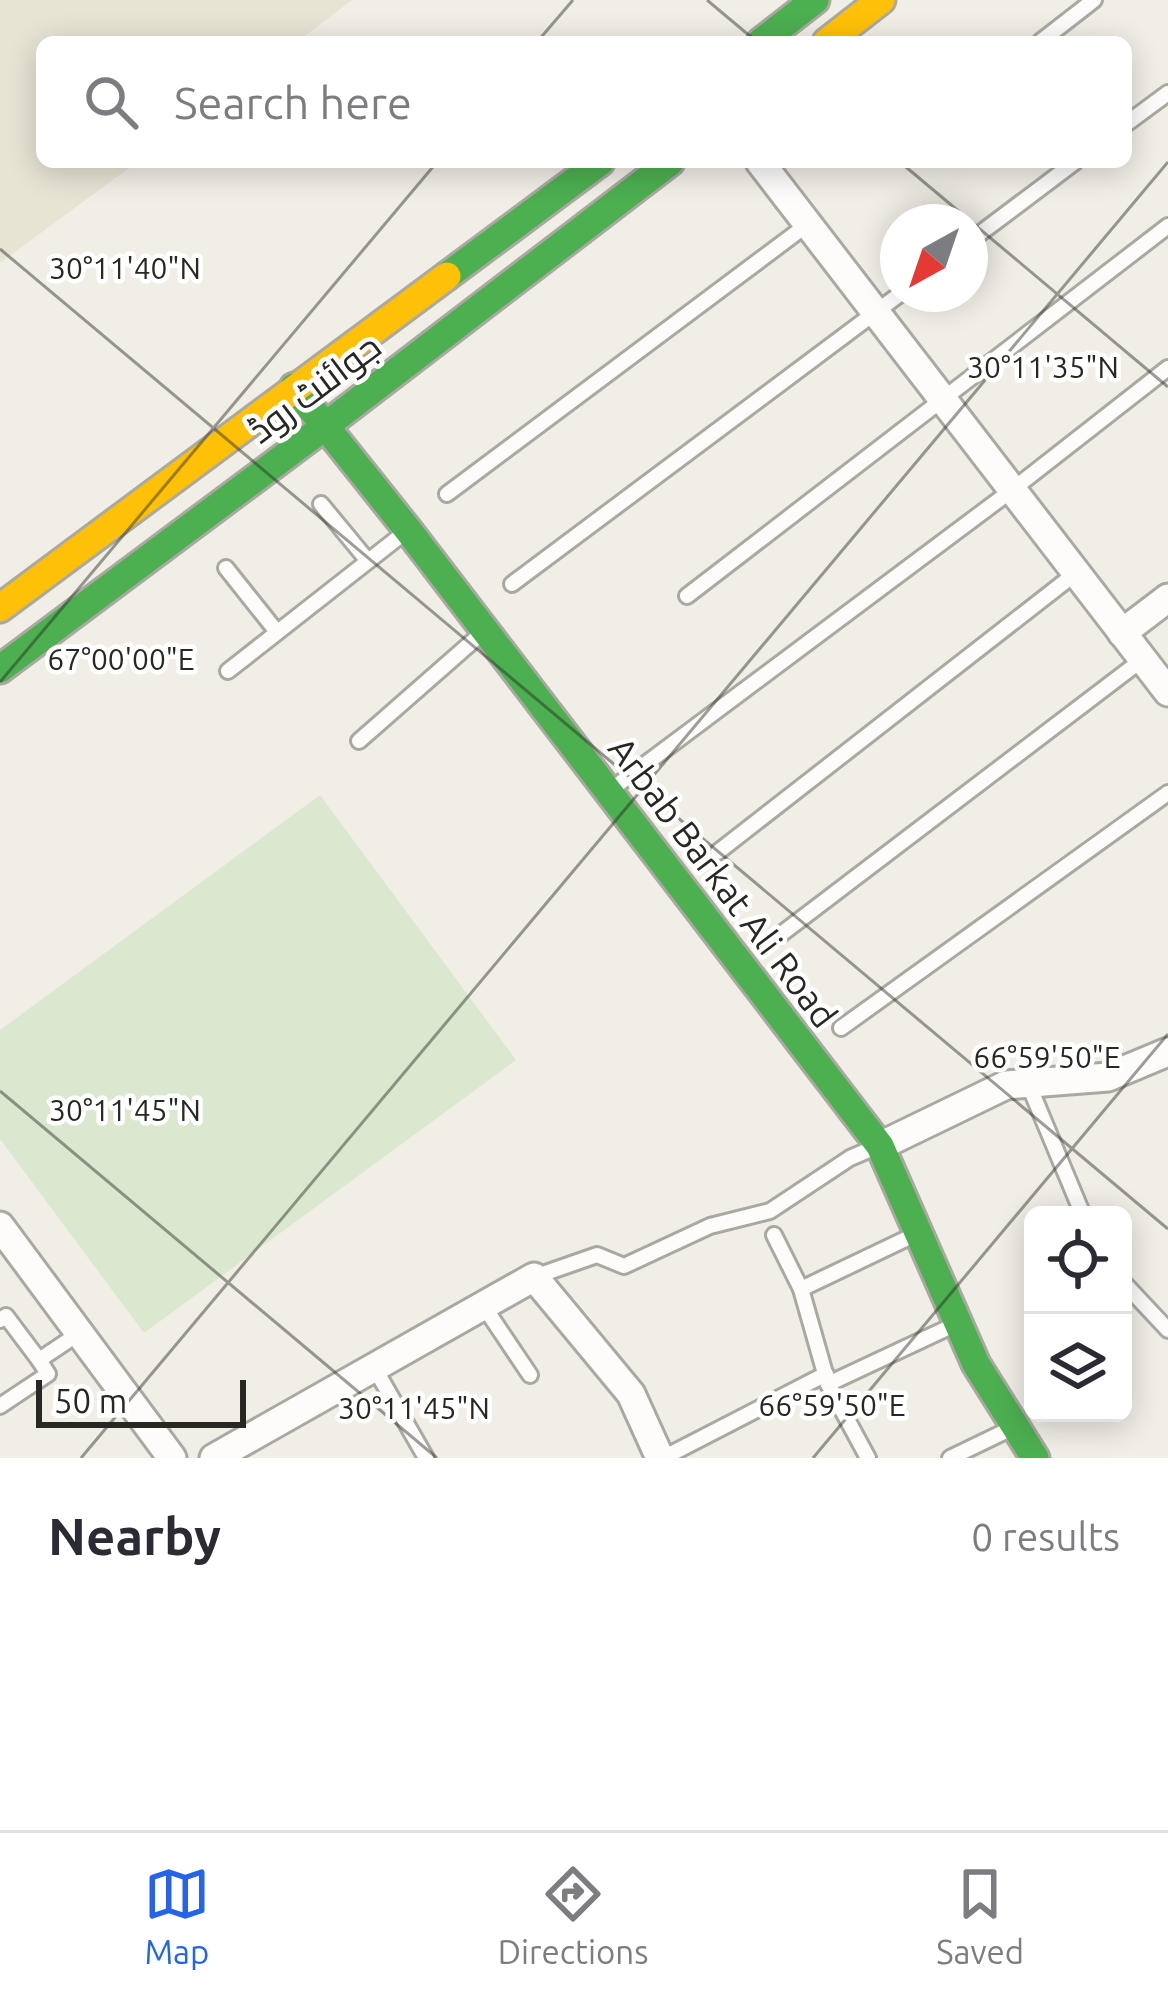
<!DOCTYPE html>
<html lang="en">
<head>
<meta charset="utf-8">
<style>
  :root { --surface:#fff; --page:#f2f2f3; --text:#2b2b33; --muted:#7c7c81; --line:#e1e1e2; --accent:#2563eb }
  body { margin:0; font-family:Ubuntu,Cairo,sans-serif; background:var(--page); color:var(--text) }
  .controls { position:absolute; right:36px; bottom:36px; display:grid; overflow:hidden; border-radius:18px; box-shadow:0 6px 30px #0003 }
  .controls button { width:108px; height:108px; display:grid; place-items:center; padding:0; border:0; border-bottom:3px solid var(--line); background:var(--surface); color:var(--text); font:60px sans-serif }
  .compass { position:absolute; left:880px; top:204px; width:108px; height:108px; border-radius:50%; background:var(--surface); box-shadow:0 6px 30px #0003; rotate:220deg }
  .scale { position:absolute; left:36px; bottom:30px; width:210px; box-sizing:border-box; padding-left:12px; border:6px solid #282721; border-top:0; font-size:33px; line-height:42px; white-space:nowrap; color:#282721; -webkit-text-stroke:9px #fff; paint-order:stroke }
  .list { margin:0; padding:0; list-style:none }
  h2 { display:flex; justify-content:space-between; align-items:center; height:156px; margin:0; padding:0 48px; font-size:51px }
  h2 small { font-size:39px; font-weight:400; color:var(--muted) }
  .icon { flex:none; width:66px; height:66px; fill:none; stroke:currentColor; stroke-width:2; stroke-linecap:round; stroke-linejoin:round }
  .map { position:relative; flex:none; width:1168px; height:1458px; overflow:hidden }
  .search { position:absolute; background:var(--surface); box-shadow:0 6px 30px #0003; left:36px; right:36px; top:36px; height:132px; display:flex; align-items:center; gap:30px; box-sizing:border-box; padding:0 42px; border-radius:18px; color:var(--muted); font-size:45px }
  .sheet { height:372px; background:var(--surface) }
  nav { display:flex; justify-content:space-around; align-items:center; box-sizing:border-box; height:168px; border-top:3px solid var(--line); background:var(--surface); font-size:33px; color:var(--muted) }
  nav a { display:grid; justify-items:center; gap:6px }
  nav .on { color:var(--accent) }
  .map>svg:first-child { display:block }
  .built { fill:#e7e4d4 }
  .green { fill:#dbe8d0 }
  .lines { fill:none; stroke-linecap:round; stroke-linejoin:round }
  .lane-casing { stroke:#a9a8a1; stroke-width:20 }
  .street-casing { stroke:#a9a8a1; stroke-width:33 }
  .fast-casing { stroke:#a9a8a1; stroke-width:33 }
  .slow-casing { stroke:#a9a8a1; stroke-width:33 }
  .lane { stroke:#fdfcfb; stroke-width:14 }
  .street { stroke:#fdfcfb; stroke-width:27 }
  .fast { stroke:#4caf50; stroke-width:27 }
  .slow { stroke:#ffc107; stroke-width:27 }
  .ticks { fill:none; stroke:#282721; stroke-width:3; stroke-opacity:0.45 }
  .labels { text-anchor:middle; stroke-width:9; stroke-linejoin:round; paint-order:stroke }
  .street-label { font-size:36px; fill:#282721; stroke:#fff }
  .ticks-label { font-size:30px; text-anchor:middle; fill:#282721; stroke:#fff; stroke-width:9; stroke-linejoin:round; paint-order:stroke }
</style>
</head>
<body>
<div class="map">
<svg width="1168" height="1458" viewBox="0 0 1168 1458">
  <rect width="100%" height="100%" fill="#f0eee5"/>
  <polygon class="built" points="0,0 352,0 297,42 42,42 42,162 137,162 0,263"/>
  <polygon class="green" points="320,795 516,1060 144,1333 0,1139 0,1030"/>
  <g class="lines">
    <defs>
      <g id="lane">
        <polyline points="1040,42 1094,0"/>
        <polyline points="1126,124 1168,93"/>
        <polyline points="970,241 1075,162"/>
        <polyline points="447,494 808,224"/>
        <polyline points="321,504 368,561"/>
        <polyline points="226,568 277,632"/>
        <polyline points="512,584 900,294"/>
        <polyline points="687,596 1168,226"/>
        <polyline points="228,671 404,533"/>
        <polyline points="359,741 481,634"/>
        <polyline points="612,789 1012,490 1168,368"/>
        <polyline points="718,852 1076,573"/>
        <polyline points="776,938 1143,659"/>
        <polyline points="841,1028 1168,793"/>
        <polyline points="1028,1083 1083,1215"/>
        <polyline points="774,1235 801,1289 828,1384 868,1458"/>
        <polyline points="534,1277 597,1255 624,1266 710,1226 770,1211 850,1158 873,1148"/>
        <polyline points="1123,1282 1168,1330"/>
        <polyline points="801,1289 914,1235"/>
        <polyline points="483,1305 530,1375"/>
        <polyline points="0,1320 6,1316 39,1360"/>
        <polyline points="374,1367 426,1458"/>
        <polyline points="828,1384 954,1325"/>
        <polyline points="0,1406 48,1374 39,1360 81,1332"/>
        <polyline points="663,1458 826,1374"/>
        <polyline points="950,1458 1010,1429"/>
      </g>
      <g id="street">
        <polyline points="760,162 1168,692"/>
        <polyline points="1122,633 1168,598"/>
        <polyline points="880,1146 1006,1085 1108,1077 1168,1052"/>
        <polyline points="0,1226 172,1458"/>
        <polyline points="214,1458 534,1277 631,1394 660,1458"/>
      </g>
      <g id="fast">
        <polyline points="761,42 815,0"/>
        <polyline points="447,276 600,162"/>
        <polyline points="294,387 408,530 880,1146 976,1364 1035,1458"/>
        <polyline points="0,669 324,427 670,162"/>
      </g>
      <g id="slow">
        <polyline points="827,42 881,0"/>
        <polyline points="0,608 447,276"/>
      </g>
    </defs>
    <use href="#lane" class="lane-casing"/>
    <use href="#street" class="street-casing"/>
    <use href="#fast" class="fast-casing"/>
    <use href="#slow" class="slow-casing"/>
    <use href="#lane" class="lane"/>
    <use href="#street" class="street"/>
    <use href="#fast" class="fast"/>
    <use href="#slow" class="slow"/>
  </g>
  <path class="ticks" d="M707 0 757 42M537 42 573 0M900 162 1168 387M0 249 1168 1229M0 682 437 162M0 1091 437 1458M81 1458 1168 162M813 1458 1168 1034"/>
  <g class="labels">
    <g class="street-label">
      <text transform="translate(314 388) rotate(-37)" y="13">جوائنٹ روڈ</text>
      <text transform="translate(723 882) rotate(53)" y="13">Arbab Barkat Ali Road</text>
    </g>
  </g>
  <g class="ticks-label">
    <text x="125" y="279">30°11'40"N</text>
    <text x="1043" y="378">30°11'35"N</text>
    <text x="121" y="670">67°00'00"E</text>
    <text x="1047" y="1068">66°59'50"E</text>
    <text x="125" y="1121">30°11'45"N</text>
    <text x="832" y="1416">66°59'50"E</text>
    <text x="414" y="1419">30°11'45"N</text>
  </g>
</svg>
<div class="controls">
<button><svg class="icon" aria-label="locate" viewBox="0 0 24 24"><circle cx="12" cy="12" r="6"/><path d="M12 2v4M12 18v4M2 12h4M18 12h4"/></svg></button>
<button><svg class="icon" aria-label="layers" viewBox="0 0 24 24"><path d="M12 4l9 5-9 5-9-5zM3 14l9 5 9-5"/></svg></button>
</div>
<svg class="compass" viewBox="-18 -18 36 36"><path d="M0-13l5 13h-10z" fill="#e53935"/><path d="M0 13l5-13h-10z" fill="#7c7c81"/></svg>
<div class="scale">50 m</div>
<div class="search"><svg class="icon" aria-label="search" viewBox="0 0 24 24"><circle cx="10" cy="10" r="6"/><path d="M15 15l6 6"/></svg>Search here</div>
</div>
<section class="sheet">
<h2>Nearby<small>0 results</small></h2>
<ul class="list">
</ul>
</section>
<nav>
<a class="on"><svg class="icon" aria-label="map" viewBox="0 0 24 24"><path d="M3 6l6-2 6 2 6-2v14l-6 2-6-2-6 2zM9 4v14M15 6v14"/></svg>Map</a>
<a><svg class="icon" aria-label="directions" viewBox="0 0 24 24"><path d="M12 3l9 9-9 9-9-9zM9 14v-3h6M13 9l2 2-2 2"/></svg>Directions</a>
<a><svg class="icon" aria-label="saved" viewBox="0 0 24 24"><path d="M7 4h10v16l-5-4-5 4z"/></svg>Saved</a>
</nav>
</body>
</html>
